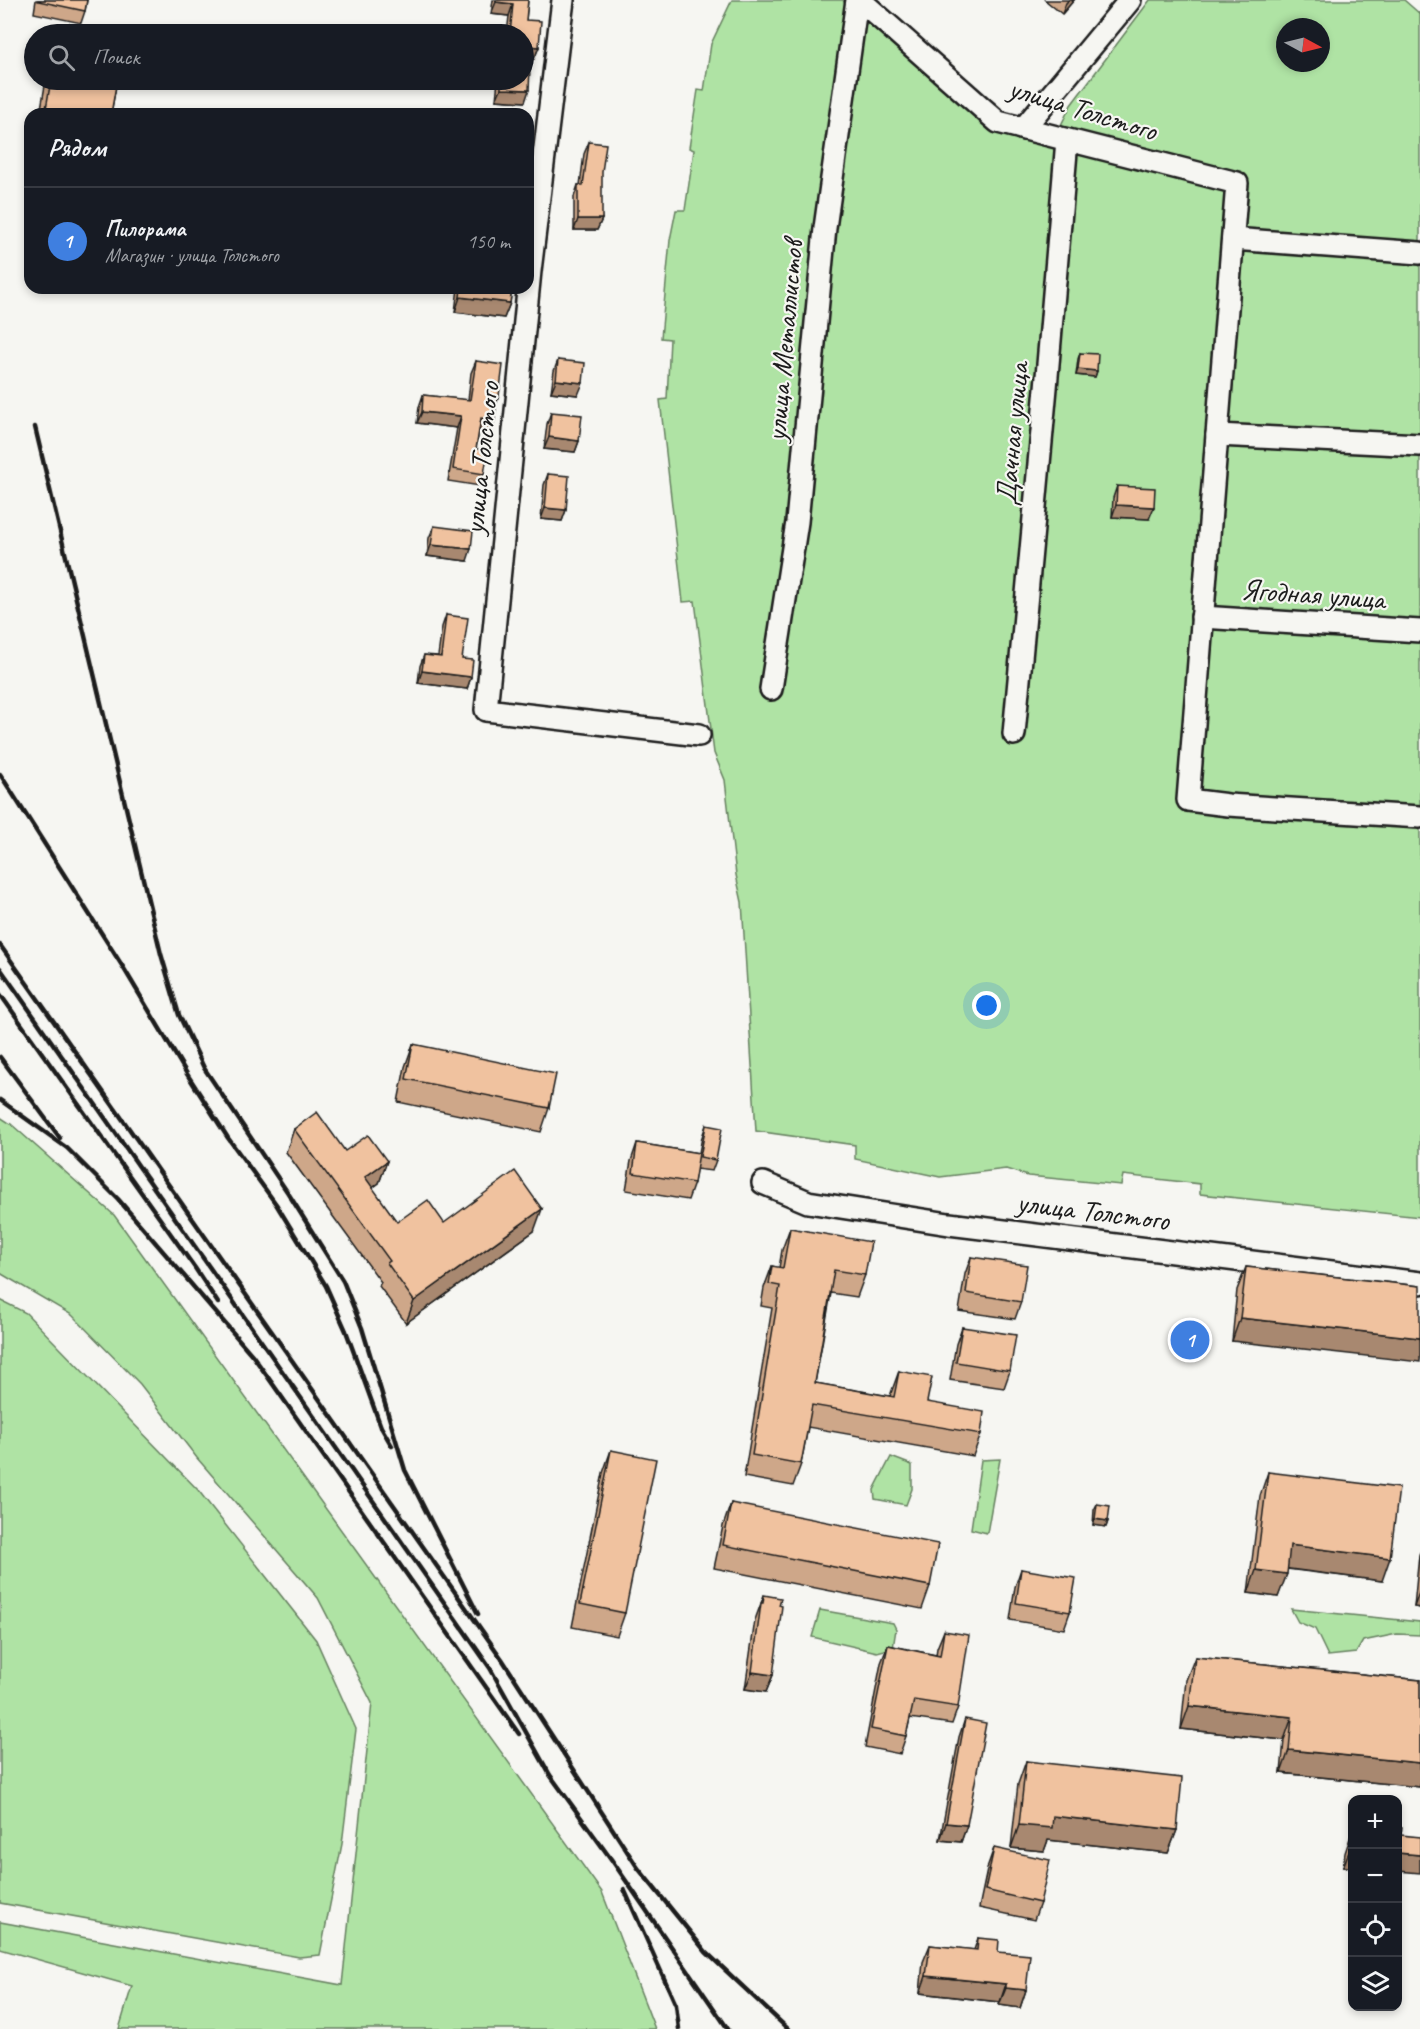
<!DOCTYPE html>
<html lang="ru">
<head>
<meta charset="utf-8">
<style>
  :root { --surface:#171b24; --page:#20242c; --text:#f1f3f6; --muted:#9ea1a6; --line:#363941; --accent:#919294 }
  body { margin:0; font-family:Caveat,sans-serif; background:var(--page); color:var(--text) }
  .controls { position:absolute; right:18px; bottom:18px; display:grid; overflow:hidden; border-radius:12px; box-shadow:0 3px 9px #0003 }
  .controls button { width:54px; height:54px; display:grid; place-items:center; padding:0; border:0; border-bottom:2px solid var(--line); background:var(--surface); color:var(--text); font:30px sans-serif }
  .compass { position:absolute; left:1276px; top:18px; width:54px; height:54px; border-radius:50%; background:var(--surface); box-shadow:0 3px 9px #0003; rotate:97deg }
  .you { position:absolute; left:987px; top:1006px; width:21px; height:21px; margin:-15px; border:4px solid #fff; border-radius:50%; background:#1a73e8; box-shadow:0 0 0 9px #1a73e833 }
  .badge { display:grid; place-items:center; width:39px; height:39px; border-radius:50%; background:var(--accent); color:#fff; font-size:20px; font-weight:700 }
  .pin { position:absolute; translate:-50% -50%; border:3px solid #fff; box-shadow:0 2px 6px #0006 }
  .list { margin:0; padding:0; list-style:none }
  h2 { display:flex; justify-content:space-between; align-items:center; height:78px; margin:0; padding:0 24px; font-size:26px }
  h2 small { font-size:20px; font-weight:400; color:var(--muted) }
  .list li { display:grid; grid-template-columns:39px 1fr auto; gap:18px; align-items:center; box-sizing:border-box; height:108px; padding:0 24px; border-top:2px solid var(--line) }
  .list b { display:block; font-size:22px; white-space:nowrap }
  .list p { margin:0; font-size:20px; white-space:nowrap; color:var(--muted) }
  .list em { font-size:20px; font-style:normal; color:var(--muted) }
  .icon { flex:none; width:33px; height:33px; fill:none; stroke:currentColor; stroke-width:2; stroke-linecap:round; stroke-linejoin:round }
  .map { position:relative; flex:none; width:1420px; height:2029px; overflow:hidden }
  .search { position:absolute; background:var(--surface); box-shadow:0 3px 9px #0003; left:24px; top:24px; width:510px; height:66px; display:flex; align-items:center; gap:15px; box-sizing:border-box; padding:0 21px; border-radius:33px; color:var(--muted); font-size:22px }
  .panel { position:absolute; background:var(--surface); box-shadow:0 3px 9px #0003; left:24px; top:108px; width:510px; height:186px; border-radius:18px }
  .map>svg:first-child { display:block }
  .green { fill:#afe3a4; stroke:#668060; stroke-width:1.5; fill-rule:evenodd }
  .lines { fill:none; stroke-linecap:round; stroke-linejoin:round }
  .minor-casing { stroke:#1c1c1c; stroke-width:26 }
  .minor { stroke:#f6f6f2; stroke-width:21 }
  .rail { stroke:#1c1c1c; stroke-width:4.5 }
  .wall { fill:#cea789; stroke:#1c1c1c; stroke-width:1.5 }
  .shaded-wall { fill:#a8886f; stroke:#1c1c1c; stroke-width:1.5 }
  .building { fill:#f0c29f; stroke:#1c1c1c; stroke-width:1.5 }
  .labels { text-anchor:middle; stroke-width:4.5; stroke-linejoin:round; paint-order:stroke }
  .street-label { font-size:30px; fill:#1c1c1c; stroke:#f6f6f2 }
</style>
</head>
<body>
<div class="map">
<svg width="1420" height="2029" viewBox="0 0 1420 2029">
  <rect width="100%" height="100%" fill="#f6f6f2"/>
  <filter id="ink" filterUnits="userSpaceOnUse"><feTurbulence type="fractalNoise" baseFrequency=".0167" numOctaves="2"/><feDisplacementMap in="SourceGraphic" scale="12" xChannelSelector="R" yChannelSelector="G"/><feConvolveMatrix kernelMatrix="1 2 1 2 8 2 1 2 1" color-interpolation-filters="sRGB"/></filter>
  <g filter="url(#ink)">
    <g class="green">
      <path d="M732 0H843L848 8 864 14 993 128 1050 147 1071 105 1150 0H1404L1420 14V1217L1200 1194V1184L1123 1175 1121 1185 1028 1176 1006 1169 940 1177 855 1159V1145L756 1131 742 902 736 875 725 780 714 753 695 601 683 602 660 400 667 399 670 339 661 338 670 240 676 210H685L694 150 689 148 698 90 704 91 711 44ZM1285 27H1321V63H1285Z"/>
      <polygon points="0,1117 11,1124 114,1215 602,1892 655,2029 119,2029 132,1986 0,1949 0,1922 342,1985 372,1703 318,1598 197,1458 140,1384 72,1315 0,1273"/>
      <polygon points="0,1300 26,1313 198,1490 316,1640 356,1729 342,1844 320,1955 299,1957 0,1903"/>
      <polygon points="891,1457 912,1465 912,1489 906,1505 875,1499 874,1490"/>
      <polygon points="1000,1459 987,1533 971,1529 981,1460"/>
      <polygon points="1291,1609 1420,1622 1420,1635 1397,1634 1363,1641 1356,1653 1328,1656 1315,1629 1298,1622"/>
      <polygon points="820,1610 893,1623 896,1629 893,1648 877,1652 812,1637"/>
    </g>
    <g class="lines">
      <defs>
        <g id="minor">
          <polyline points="563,0 530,271 486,710 699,735"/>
          <polyline points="860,0 998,122 1237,183 1188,800 1228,805 1420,817"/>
          <polyline points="1023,129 1130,0"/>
          <polyline points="1233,239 1420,253"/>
          <polyline points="1217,435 1420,445"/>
          <polyline points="1202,617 1420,631"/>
          <polyline points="771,689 797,522 825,228 857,0"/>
          <polyline points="1014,734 1046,388 1067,140"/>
          <polyline points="763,1183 808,1202 949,1224 1420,1283"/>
        </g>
      </defs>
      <use href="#minor" class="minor-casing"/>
      <use href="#minor" class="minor"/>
      <g class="rail">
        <polyline points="35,427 161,954 179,1015 204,1068 288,1193 343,1281 362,1328 405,1470 478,1614"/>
        <polyline points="0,774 123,967 187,1074 228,1138 276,1204 326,1286 346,1331 381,1427 392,1446"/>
        <polyline points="0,945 502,1659 638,1868 706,1952 788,2029"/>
        <polyline points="0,968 490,1668 550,1775 611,1859 728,2029"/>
        <polyline points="0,994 195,1268 218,1303"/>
        <polyline points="0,1057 60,1138"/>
        <polyline points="0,1100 67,1148 118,1199 253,1356 519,1734"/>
        <polyline points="624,1889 676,2005 679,2029"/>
      </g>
    </g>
    <g class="wall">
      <polygon points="36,0 87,0 85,11 81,23 34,13"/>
      <polygon points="493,0 528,0 526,20 539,47 534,59 531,58 525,102 496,100 498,80 524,80 524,34 507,34 509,16 491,14"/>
      <polygon points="1045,0 1074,0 1062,14"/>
      <polygon points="46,80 117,80 111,114 40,114"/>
      <polygon points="589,142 602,219 597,230 574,230 574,197 578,185 580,185 584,154"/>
      <polygon points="458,288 512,288 510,303 504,318 455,312"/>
      <polygon points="1080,353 1097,371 1095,377 1076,375 1078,359"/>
      <polygon points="558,360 578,395 551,392 554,371"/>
      <polygon points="476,361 499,396 496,404 490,431 479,430 476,449 484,474 480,486 448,481 457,428 417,423 419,407 423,395 468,400 471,373"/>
      <polygon points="551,412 579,441 575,452 544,449 547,424"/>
      <polygon points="548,474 566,510 562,521 541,519 544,485"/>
      <polygon points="1117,486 1149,519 1112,517 1113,498"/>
      <polygon points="434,526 467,561 427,556 429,538"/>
      <polygon points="446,615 462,659 471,677 467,689 418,683 420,666 424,655 438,656 442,627"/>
      <polygon points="413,1044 549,1108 541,1132 398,1102 405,1067"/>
      <polygon points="706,1125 716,1160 712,1171 696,1169 694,1183 688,1200 626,1190 631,1161 637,1143 699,1153 702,1137"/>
      <polygon points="294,1129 345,1151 387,1161 379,1183 372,1188 397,1222 444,1223 534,1231 406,1323 379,1286 381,1282 286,1152"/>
      <polygon points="790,1228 865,1275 857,1297 831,1293 815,1383 890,1396 899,1371 927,1402 981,1434 973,1456 808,1427 801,1464 793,1486 744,1477 772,1308 761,1306 764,1288 772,1266 779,1268 782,1250"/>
      <polygon points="971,1257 1021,1302 1015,1319 959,1311 965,1274"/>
      <polygon points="1246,1267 1420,1286 1232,1341 1237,1290"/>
      <polygon points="962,1327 1010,1371 1004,1388 950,1380 956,1344"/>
      <polygon points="611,1450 625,1613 617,1636 572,1627 603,1473"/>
      <polygon points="1268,1472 1382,1581 1287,1569 1278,1597 1248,1593 1260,1496"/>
      <polygon points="731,1503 930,1586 922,1609 714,1568 723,1526"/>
      <polygon points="1097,1504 1108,1521 1106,1527 1093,1525 1094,1510"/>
      <polygon points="1420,1552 1420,1608 1414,1607 1419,1555"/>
      <polygon points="1021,1569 1070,1612 1064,1629 1010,1620 1015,1587"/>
      <polygon points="764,1595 773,1675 766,1692 745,1689 755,1620"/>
      <polygon points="944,1631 958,1707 952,1724 910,1718 906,1736 900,1754 865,1747 881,1663 888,1645 936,1655 937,1648"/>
      <polygon points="1195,1657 1420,1680 1420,1787 1281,1773 1284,1740 1181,1729 1186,1680"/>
      <polygon points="965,1719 967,1825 961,1842 940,1840 959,1737"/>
      <polygon points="1026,1761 1177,1830 1168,1853 1048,1840 1044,1851 1011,1848 1018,1784"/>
      <polygon points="1351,1835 1353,1836 1353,1867 1343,1867 1345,1853"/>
      <polygon points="994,1848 1040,1903 1034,1920 979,1908 988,1865"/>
      <polygon points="978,1938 998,1952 1026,1990 1020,2008 999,2005 1000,2002 920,1993 923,1962 930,1945 974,1950"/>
    </g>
    <g class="shaded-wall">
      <polygon points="1069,0 1074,0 1062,14 1066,3"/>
      <polygon points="496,2 513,4 509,16 491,14"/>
      <polygon points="531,46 539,47 534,59 527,58"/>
      <polygon points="501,89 529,90 525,102 496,100"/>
      <polygon points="578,219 602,219 597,230 574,230"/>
      <polygon points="460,297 510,303 504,318 455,312"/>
      <polygon points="1078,369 1097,371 1095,377 1076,375"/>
      <polygon points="556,380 583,383 578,395 551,392"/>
      <polygon points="422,412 461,416 457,428 417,423"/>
      <polygon points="481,418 495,420 490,431 476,430"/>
      <polygon points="549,437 579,441 575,452 544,449"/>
      <polygon points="1116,505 1154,507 1149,519 1112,517"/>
      <polygon points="545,508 566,510 562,521 541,519"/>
      <polygon points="431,545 471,549 467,561 427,556"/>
      <polygon points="422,671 471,677 467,689 418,683"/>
      <polygon points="387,1161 379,1183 356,1200 365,1177"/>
      <polygon points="542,1209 534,1231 406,1323 414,1301"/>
      <polygon points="1240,1318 1420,1338 1420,1362 1232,1341"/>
      <polygon points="1095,1519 1108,1521 1106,1527 1093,1525"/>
      <polygon points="1290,1545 1390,1558 1382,1581 1282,1568"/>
      <polygon points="1256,1570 1287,1574 1278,1597 1248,1593"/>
      <polygon points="1420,1590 1420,1608 1414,1607"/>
      <polygon points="752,1672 773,1675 766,1692 745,1689"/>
      <polygon points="1189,1706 1292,1717 1284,1740 1181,1729"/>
      <polygon points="1289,1750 1420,1763 1420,1787 1281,1773"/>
      <polygon points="1053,1816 1177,1830 1168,1853 1048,1840 1044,1851 1011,1848 1019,1825"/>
      <polygon points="946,1823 967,1825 961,1842 940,1840"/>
      <polygon points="1350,1849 1353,1849 1353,1867 1343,1867"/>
      <polygon points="1398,1853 1420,1855 1420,1873 1398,1871"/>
      <polygon points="926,1976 1006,1984 1000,2002 920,1993"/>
      <polygon points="1006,1988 1026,1990 1020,2008 999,2005"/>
    </g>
    <g class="building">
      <polygon points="38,0 87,0 85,11 38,1"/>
      <polygon points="496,0 528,0 526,20 541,21 539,47 531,46 529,90 501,89 501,80 524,80 524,34 510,34 513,4 496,2"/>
      <polygon points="51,80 117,80 111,114 45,114"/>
      <polygon points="250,110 267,113 267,114 250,114"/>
      <polygon points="589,142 606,144 602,172 602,219 578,219 578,185 583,185"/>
      <polygon points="461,288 512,288 510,303 460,297"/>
      <polygon points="1080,353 1098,354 1097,371 1078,369"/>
      <polygon points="558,360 585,363 583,383 556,380"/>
      <polygon points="476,361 503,365 499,396 497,396 495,420 481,418 476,449 488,450 484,474 453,469 461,416 422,412 423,395 470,400"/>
      <polygon points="551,412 582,415 579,441 549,437"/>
      <polygon points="548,474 569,476 566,510 545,508"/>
      <polygon points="1117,486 1155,488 1154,507 1116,505"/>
      <polygon points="434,526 473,531 471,549 431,545"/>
      <polygon points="446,615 468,618 462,659 473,660 471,677 422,671 424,655 441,657"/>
      <polygon points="413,1044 556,1074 549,1108 406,1079"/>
      <polygon points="317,1112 345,1151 368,1135 387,1161 365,1177 397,1222 428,1200 444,1223 515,1171 542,1209 414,1301 387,1263 390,1261 294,1129"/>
      <polygon points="706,1125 722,1128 716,1160 700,1157"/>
      <polygon points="637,1143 699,1153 694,1183 633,1173"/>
      <polygon points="790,1228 871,1242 865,1275 834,1270 815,1383 894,1397 899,1371 932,1377 927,1402 984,1412 981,1434 812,1405 801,1464 752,1455 780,1286 769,1284 772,1266 783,1268"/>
      <polygon points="971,1257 1027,1265 1021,1302 966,1293"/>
      <polygon points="1246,1267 1420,1286 1420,1338 1240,1318"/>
      <polygon points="962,1327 1016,1335 1010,1371 956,1362"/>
      <polygon points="611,1450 656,1459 625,1613 580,1604"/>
      <polygon points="1268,1472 1399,1488 1390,1558 1290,1545 1287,1574 1256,1570"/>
      <polygon points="731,1503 938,1544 930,1586 723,1545"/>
      <polygon points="1097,1504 1110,1506 1108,1521 1095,1519"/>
      <polygon points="1021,1569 1076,1578 1070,1612 1016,1603"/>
      <polygon points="764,1595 781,1598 779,1605 782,1606 773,1675 752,1672 761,1603 763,1603"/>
      <polygon points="944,1631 969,1635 958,1707 914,1700 906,1736 871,1729 888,1645 940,1656"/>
      <polygon points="1195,1657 1420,1680 1420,1763 1289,1750 1292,1717 1189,1706"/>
      <polygon points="965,1719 986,1723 967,1825 946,1823"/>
      <polygon points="1026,1761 1182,1778 1177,1830 1053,1816 1052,1828 1019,1825"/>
      <polygon points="1398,1827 1402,1827 1401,1835 1420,1837 1420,1855 1398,1853"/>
      <polygon points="1351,1835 1353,1836 1353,1849 1350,1849"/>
      <polygon points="994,1848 1050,1860 1040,1903 985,1890"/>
      <polygon points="978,1938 999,1940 998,1952 1030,1955 1026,1990 1006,1988 1006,1984 926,1976 930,1945 977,1950"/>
    </g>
  </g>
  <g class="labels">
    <g class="street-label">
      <text transform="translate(1083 109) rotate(17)" y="10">улица Толстого</text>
      <text transform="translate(784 341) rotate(-85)" y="10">улица Металлистов</text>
      <text transform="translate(1012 434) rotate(-85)" y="10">Дачная улица</text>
      <text transform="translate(481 458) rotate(-84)" y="10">улица Толстого</text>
      <text transform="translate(1313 594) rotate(4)" y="10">Ягодная улица</text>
      <text transform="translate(1093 1211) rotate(7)" y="10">улица Толстого</text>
    </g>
  </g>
</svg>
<div class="controls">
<button>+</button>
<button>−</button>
<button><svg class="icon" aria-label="locate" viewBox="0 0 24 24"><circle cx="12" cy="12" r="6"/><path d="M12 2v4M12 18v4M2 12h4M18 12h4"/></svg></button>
<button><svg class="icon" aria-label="layers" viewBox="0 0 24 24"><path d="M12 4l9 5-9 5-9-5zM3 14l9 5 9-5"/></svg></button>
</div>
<svg class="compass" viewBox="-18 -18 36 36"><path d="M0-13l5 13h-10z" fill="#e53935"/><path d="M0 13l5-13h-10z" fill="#9ea1a6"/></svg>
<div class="you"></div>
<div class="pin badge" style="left:1190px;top:1340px;background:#3f7fe0">1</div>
<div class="search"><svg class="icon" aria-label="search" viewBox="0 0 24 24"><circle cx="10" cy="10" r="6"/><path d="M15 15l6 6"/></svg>Поиск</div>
<section class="panel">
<h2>Рядом<small></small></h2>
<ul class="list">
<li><span class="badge" style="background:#3f7fe0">1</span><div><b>Пилорама</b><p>Магазин · улица Толстого</p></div><em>150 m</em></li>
</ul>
</section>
</div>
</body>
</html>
